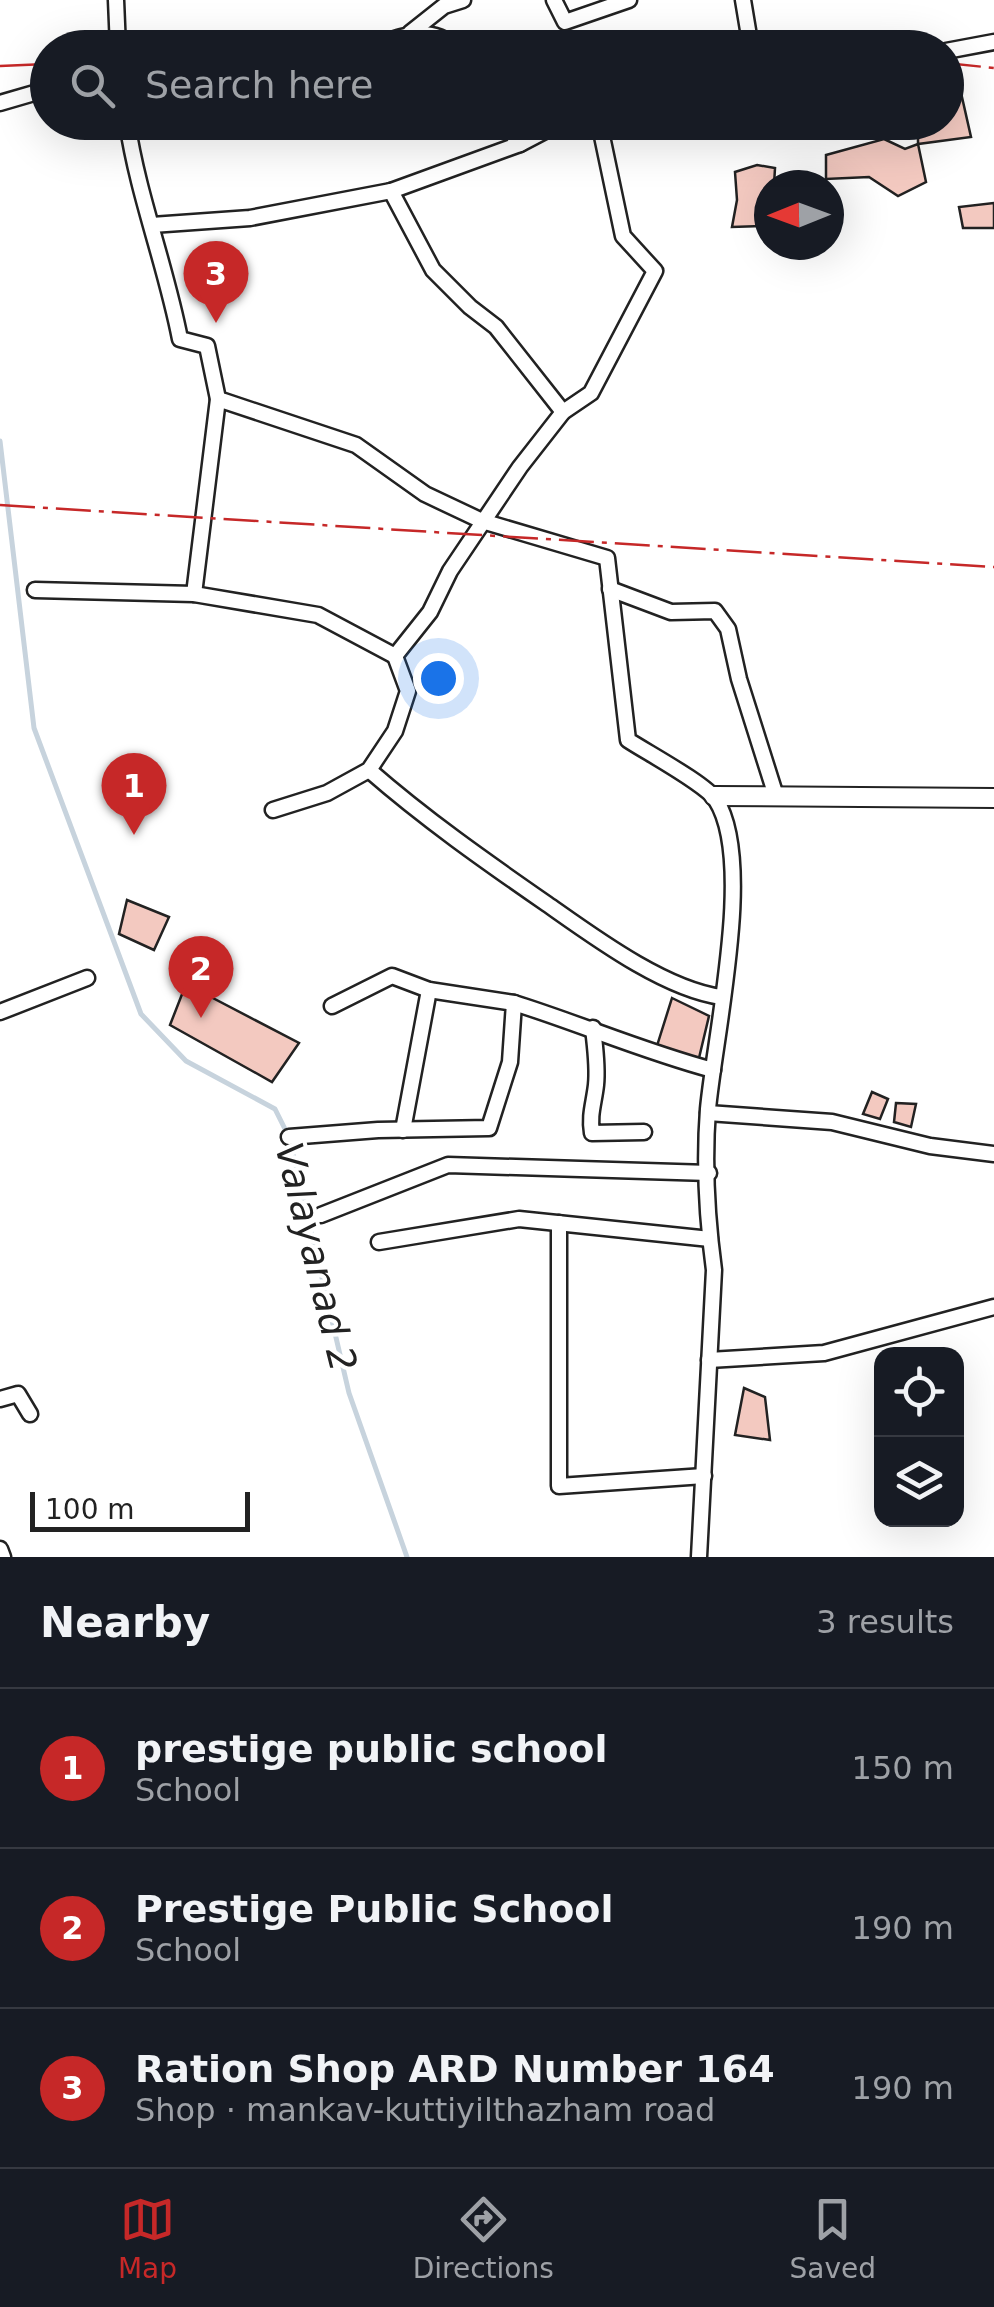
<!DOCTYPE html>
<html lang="en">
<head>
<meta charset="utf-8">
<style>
  :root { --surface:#171b24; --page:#242831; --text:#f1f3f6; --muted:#9ea1a6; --line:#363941; --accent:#c62828 }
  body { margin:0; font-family:"DejaVu Sans",sans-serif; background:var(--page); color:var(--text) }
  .controls { position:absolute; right:30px; bottom:30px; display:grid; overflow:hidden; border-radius:20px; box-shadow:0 10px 40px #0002 }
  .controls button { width:90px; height:90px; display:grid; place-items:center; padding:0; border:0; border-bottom:2px solid var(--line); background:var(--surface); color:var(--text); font:50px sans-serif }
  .compass { position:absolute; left:754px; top:170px; width:90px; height:90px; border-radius:50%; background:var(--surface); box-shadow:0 10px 40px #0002; rotate:269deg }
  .scale { position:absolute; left:30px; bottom:25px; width:220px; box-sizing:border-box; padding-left:10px; border:5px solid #222; border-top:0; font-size:28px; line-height:35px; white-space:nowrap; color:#222; -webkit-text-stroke:8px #fff; paint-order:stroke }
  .you { position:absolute; left:438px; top:678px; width:35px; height:35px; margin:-25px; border:8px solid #fff; border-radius:50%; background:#1a73e8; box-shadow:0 0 0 15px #1a73e833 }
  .badge { display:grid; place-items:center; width:65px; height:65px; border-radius:50%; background:var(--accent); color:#fff; font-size:32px; font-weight:700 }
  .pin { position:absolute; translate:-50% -82px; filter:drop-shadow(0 2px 5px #0008) }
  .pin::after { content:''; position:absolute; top:52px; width:35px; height:30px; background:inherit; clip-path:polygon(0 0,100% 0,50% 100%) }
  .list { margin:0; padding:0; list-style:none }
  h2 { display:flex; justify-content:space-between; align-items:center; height:130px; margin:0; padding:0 40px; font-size:42px }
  h2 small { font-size:32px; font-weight:400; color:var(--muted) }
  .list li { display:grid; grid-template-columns:65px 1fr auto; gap:30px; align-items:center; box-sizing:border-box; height:160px; padding:0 40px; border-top:2px solid var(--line) }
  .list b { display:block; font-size:38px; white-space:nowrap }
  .list p { margin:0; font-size:32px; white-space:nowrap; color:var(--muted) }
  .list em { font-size:32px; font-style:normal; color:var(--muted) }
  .icon { flex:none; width:55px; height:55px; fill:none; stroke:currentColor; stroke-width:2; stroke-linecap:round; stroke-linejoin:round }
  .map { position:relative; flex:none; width:994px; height:1557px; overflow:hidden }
  .search { position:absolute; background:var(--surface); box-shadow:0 10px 40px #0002; left:30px; right:30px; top:30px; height:110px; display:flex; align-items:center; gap:25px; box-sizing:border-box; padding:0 35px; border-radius:55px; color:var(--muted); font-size:38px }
  .sheet { height:610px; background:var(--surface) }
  nav { display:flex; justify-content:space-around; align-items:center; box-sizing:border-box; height:140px; border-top:2px solid var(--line); background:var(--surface); font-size:28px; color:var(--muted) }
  nav a { display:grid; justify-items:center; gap:5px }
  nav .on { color:var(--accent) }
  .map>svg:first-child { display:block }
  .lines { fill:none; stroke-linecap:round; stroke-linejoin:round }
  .stream { stroke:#c7d3dd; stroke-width:5 }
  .building { fill:#f3c9c0; stroke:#222; stroke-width:2.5 }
  .minor-casing { stroke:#222; stroke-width:19 }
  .tertiary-casing { stroke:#222; stroke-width:22 }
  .minor { stroke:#fff; stroke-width:14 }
  .tertiary { stroke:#fff; stroke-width:18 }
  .power { stroke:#c62828; stroke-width:2.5; stroke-dasharray:35 8 5 8; stroke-linecap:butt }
  .labels { text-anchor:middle; stroke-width:8; stroke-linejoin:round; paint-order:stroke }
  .water-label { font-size:38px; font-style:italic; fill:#222; stroke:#fff }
</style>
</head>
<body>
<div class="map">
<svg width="994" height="1557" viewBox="0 0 994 1557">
  <rect width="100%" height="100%" fill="#fff"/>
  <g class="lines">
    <polyline class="stream" points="0,441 34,728 141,1014 186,1061 275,1109 289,1137 349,1393 407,1557"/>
  </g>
  <g class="building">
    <polygon points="952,53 971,137 918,144 918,122 946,122 946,55"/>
    <polygon points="884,139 905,149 918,144 926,182 898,196 869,177 826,179 826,155"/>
    <polygon points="757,165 775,168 774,185 769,185 769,214 762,226 732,227 737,200 735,172"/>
    <polygon points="994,203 994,228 963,228 959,207"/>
    <polygon points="127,900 169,917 154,950 119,934"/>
    <polygon points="186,984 299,1043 272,1082 170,1025"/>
    <polygon points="672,998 709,1016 699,1058 656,1049"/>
    <polygon points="872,1092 888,1099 880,1119 863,1114"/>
    <polygon points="896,1103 916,1104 911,1127 894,1122"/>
    <polygon points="744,1388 765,1397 770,1440 735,1435"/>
  </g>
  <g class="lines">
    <defs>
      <g id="minor">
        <polyline points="116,0 118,48"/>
        <polyline points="554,0 565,22 629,0"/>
        <polyline points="743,0 751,48"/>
        <polyline points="410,33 444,6 463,0"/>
        <polyline points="253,48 263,48"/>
        <path d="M367 48C400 38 427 22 457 48"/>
        <polyline points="946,51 994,42"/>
        <polyline points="0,103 48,89"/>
        <path d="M127 122C138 196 166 266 180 339L207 346 218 399 356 445 425 494 482 521 607 558 628 740C646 752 706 784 716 800 755 861 715 1033 708 1109 704 1161 707 1218 714 1270L699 1557"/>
        <polyline points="502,122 520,144 562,122"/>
        <polyline points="391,191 433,270 470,307 496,327 563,412"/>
        <polyline points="152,225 250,218 391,191 520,144"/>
        <polyline points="610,589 671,612 715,611 728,629 739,679 776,796"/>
        <polyline points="35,590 194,594 318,615 395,656"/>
        <polyline points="194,594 218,399"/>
        <path d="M369 770C425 819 485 861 547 904 594 937 664 989 721 997"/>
        <polyline points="273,810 327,793 369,770 395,731 408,691 395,656 430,612 450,571 520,467 563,412 591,393 655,271 623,236 599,122"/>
        <path d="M514 1003C581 1024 645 1052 713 1070"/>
        <polyline points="0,1012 87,978"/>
        <path d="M593 1028C595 1047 598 1066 596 1085 594 1103 589 1115 592 1133L644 1132"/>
        <polyline points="708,1113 832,1122 930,1146 994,1154"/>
        <polyline points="403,1130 429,990"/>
        <polyline points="289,1137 378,1130 489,1128 510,1062 514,1003 429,990 392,976 332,1006"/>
        <polyline points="321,1215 448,1165 709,1173"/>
        <polyline points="559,1223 559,1486 704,1476"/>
        <polyline points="379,1242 519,1219 710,1239"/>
        <polyline points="709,1360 824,1353 994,1307"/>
        <polyline points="0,1399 18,1394 30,1414"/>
        <polyline points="0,1549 3,1557"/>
      </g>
      <polyline id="tertiary" points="714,796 994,798"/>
    </defs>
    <use href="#minor" class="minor-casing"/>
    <use href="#tertiary" class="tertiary-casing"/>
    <use href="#minor" class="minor"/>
    <use href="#tertiary" class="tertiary"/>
    <g class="power">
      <polyline points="464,48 713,37 807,48"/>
      <polyline points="946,63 994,68"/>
      <polyline points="0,66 48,64"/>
      <polyline points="0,505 994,567"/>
    </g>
  </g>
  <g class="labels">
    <g class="water-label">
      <text transform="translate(316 1257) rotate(76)" y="13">Valayanad 2</text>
    </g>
  </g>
</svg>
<div class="controls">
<button><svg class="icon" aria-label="locate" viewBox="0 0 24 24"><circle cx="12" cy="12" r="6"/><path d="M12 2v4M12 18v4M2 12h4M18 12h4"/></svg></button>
<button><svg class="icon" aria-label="layers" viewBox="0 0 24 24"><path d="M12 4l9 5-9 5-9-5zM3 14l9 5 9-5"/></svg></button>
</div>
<svg class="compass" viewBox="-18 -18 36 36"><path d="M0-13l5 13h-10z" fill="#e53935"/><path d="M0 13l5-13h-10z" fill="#9ea1a6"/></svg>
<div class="scale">100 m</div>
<div class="you"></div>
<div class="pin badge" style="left:134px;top:835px">1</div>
<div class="pin badge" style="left:201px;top:1018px">2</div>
<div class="pin badge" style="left:216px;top:323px">3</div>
<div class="search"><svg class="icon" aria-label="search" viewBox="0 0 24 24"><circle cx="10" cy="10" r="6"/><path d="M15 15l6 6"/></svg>Search here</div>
</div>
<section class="sheet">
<h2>Nearby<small>3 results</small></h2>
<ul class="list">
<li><span class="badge">1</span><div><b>prestige public school</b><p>School</p></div><em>150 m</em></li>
<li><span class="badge">2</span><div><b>Prestige Public School</b><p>School</p></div><em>190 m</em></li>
<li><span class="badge">3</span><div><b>Ration Shop ARD Number 164</b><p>Shop · mankav-kuttiyilthazham road</p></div><em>190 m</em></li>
</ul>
</section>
<nav>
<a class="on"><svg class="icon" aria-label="map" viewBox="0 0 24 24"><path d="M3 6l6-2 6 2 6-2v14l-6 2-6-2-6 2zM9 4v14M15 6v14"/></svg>Map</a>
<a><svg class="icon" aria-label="directions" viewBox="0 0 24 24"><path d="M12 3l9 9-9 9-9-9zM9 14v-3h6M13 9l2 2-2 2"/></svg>Directions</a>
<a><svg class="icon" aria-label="saved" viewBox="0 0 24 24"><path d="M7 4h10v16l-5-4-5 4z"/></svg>Saved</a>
</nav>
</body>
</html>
